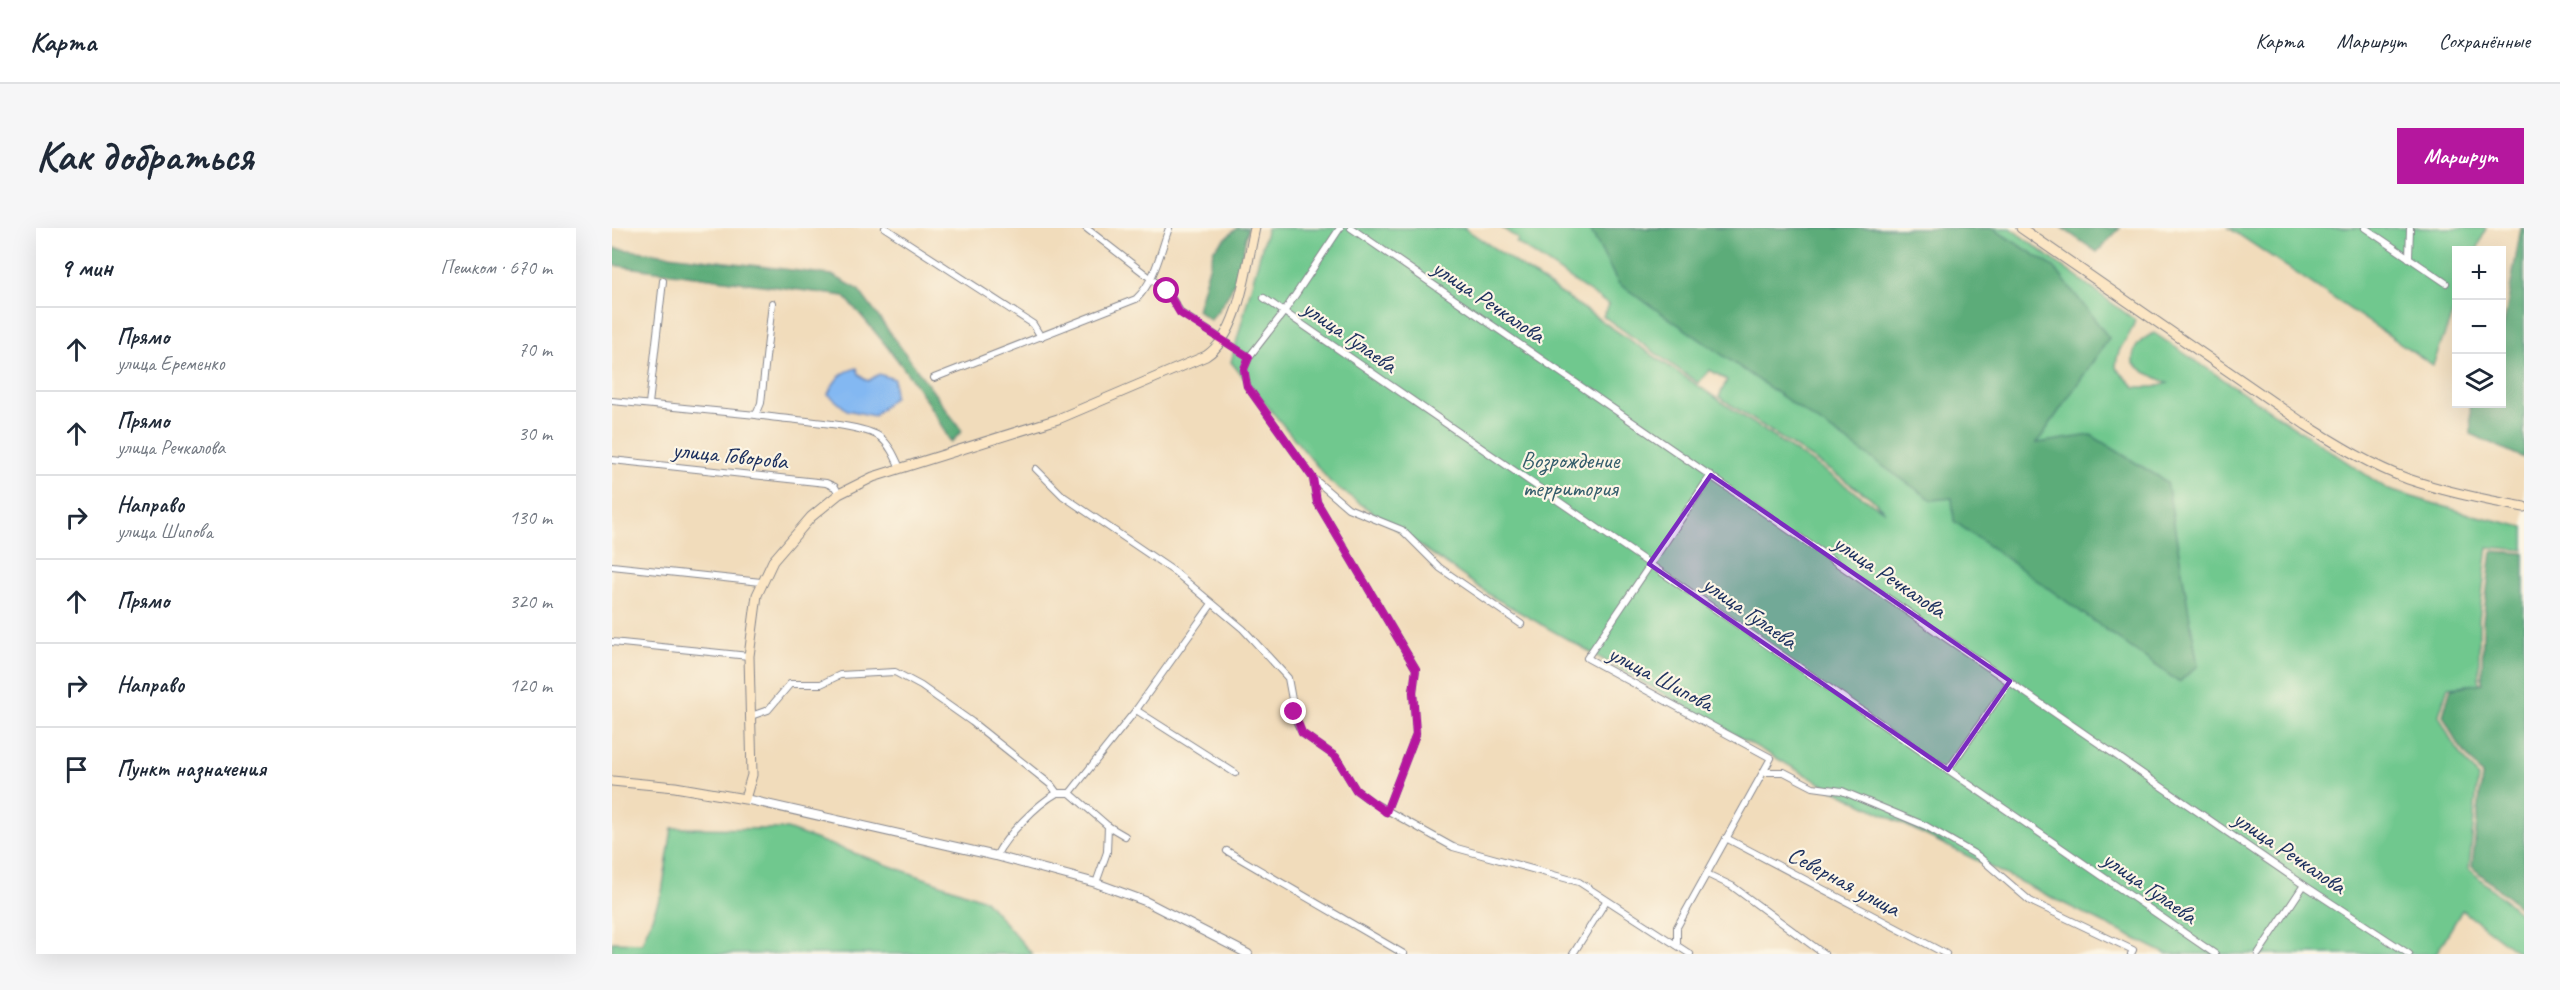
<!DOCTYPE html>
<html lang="ru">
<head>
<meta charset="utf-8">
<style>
  :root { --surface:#fff; --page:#f6f6f7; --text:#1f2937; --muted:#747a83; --line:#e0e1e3; --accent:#b5179e }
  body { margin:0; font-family:Caveat,sans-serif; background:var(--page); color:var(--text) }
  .controls { position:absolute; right:18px; top:18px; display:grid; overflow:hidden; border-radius:0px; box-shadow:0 6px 24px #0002 }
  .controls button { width:54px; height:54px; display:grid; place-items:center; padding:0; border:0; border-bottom:2px solid var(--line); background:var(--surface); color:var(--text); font:30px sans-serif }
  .stop { position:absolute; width:18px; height:18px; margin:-14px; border:4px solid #b5179e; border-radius:50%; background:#fff }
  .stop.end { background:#b5179e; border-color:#fff; box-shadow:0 2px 6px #0008 }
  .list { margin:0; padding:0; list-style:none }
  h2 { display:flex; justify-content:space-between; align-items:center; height:78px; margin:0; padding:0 24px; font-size:26px }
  h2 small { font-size:20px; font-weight:400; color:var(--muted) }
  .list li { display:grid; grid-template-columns:39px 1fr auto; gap:18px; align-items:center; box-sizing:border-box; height:84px; padding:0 24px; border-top:2px solid var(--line) }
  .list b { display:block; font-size:22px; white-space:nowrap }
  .list p { margin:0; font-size:20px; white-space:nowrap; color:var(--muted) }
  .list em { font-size:20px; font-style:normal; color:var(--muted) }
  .icon { flex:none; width:33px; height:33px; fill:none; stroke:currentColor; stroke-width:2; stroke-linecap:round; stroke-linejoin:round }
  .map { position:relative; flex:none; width:1912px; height:726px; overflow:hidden; border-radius:0px }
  header { display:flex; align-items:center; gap:36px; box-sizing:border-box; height:84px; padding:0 30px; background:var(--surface); border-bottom:2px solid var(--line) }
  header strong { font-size:28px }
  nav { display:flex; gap:33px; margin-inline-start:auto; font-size:21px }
  .intro { display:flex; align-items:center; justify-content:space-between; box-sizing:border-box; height:144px; padding:0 36px }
  h1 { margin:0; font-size:42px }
  .button { padding:15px 27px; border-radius:0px; background:var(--accent); color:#fff; font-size:21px; font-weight:700 }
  main { display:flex; gap:36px; padding:0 36px }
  aside { flex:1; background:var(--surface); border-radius:0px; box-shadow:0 6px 24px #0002 }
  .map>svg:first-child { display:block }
  .green { fill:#6fc88e; stroke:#457c76; stroke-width:1.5 }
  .forest { fill:#5bac79; stroke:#3b6e6c; stroke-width:1.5 }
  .water { fill:#83b8f2; stroke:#4f74a8; stroke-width:1.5 }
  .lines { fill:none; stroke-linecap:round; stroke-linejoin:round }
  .minor-casing { stroke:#86868c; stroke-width:8 }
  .tertiary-casing { stroke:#86868c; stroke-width:10 }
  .secondary-casing { stroke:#86868c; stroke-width:11 }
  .minor { stroke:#fff; stroke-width:6 }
  .tertiary { stroke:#fff; stroke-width:8 }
  .secondary { stroke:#fce6c4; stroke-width:9 }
  .route { stroke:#b5179e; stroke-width:8 }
  .marked { fill:#7b2cbf; fill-opacity:0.2; stroke:#7b2cbf; stroke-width:4.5; stroke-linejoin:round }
  .labels { text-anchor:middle; stroke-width:4.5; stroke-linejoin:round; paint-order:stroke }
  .street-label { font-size:24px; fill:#1b2f5e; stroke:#fcf5e5 }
  .park-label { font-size:24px; fill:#345d6c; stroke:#fcf5e5 }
</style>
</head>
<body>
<header>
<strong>Карта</strong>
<nav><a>Карта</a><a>Маршрут</a><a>Сохранённые</a></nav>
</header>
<div class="intro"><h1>Как добраться</h1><a class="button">Маршрут</a></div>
<main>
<aside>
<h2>9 мин<small>Пешком · 670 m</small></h2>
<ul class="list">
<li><svg class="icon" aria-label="ahead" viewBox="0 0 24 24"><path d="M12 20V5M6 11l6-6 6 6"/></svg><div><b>Прямо</b><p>улица Еременко</p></div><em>70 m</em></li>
<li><svg class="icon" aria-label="ahead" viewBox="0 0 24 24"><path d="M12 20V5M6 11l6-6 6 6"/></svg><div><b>Прямо</b><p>улица Речкалова</p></div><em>30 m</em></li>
<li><svg class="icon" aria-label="right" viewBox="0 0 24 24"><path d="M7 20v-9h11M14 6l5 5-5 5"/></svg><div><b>Направо</b><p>улица Шипова</p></div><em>130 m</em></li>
<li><svg class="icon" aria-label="ahead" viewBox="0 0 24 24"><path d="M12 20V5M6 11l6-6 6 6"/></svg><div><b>Прямо</b></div><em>320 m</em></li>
<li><svg class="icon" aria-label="right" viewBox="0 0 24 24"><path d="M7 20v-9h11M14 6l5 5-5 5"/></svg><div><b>Направо</b></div><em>120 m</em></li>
<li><svg class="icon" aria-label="arrive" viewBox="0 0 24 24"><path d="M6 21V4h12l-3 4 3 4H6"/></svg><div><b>Пункт назначения</b></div></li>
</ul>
</aside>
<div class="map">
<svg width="1912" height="726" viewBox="0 0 1912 726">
  <rect width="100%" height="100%" fill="#fcf5e5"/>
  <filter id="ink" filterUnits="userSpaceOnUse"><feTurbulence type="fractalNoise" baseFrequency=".0167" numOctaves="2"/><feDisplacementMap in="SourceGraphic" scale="12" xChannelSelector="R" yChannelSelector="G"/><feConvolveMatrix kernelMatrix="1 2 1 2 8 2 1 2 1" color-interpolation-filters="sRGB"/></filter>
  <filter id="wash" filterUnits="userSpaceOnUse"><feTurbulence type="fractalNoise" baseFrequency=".008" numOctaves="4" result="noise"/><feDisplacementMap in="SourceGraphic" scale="24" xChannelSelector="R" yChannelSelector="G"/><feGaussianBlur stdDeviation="1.35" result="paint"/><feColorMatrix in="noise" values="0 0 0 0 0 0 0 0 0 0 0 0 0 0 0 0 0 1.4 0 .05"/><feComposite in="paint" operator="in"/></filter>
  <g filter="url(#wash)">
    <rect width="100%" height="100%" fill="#f1dcbb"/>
    <g class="green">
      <path d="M655 0H852L1273 284 1258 269 1107 169 1115 152 1098 142 1086 155 991 88 997 77 904 14 906 11 890 0H1398L1523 92C1517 115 1505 114 1504 140L1523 159H1543L1556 155 1533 144 1521 135C1520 119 1528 112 1542 105L1777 262 1857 286 1912 299V322L1876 319 1867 392V456L1836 459 1827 487 1840 514 1866 549 1857 641 1912 689V726H1908L1850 682 1824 726H1554L1208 555 881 369 719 255 619 134Z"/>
      <polygon points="1617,0 1874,0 1865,22 1844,22 1844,76 1821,137"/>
      <polygon points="60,600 175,601 373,672 420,726 0,726 0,714 30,715 50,664"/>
    </g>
    <g class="forest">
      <path d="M625 0H636C627 39 626 61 598 92L585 82 602 21Z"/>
      <polygon points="974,0 1380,0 1442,39 1497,110 1425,215 1479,207 1555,254 1586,438 1567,454 1342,293 1340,270 1320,272 1006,55 978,1"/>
      <polygon points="1450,0 1508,0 1485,24"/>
      <polygon points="1909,0 1912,0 1912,230 1859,206 1858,176 1890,176 1890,107"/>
      <path d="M0 20 220 47 246 61 350 203 339 215C310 160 273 114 232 68L0 37Z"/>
      <polygon points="1880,323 1912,325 1912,683 1860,639 1870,547 1843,512 1831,487 1839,460 1870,455 1871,392"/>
    </g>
    <path class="water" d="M245 140 247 146 256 153 267 146 282 151V169L262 188 235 182 216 166C223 151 229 144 245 140Z"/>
  </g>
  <g filter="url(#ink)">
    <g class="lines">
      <defs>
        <g id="minor">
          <polyline points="273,0 421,96 429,109"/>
          <polyline points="474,0 555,63 569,85 637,129 672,84 728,0"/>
          <polyline points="739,0 1692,657 1797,726"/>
          <polyline points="1753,0 1834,55"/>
          <polyline points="1797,30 1798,0"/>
          <polyline points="652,70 1603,726"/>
          <polyline points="637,129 632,141 635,158 701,250 736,280 790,302 828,340 909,396"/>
          <path d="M322 150 524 71C543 53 548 25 557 0"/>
          <polyline points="0,173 144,187 149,175 160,75"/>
          <polyline points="37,176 51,53"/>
          <path d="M144 187C171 192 249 195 268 209 278 217 283 229 288 240"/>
          <polyline points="0,232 214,255 223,259 227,266"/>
          <polyline points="424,241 451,268 563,344 631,401 676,450 684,493 690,505 724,529 744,562 760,574 841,619 967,654 1078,726"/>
          <polyline points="701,251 705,274 804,441 801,464 804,506 774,584"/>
          <polyline points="0,338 149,354"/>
          <polyline points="0,414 137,428"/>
          <polyline points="524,482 623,545"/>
          <polyline points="139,488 156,482 178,456 209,456 228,447 283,444 309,458 360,494 439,557 445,565 458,565 496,598 513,608"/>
          <polyline points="1336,542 1398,453"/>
          <polyline points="1153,544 1172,544 1201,559 1230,563 1314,598 1366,628 1418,673 1521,722 1519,726"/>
          <polyline points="458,565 524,482 599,377"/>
          <polyline points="1114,610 1334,726"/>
          <polyline points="615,623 792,726"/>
          <path d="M384 628C395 607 424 577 445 565"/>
          <polyline points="1095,646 1120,658 1212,726"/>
          <polyline points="484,655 495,624 496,598"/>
          <polyline points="1065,717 1065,699 1159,530 975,430 1099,247"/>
          <polyline points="961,726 994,673"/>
          <polyline points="1646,726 1692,657"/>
        </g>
        <polyline id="tertiary" points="133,571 384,628 484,655 533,673 636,726"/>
        <g id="secondary">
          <path d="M1409 0 1694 197C1726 217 1760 238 1796 251 1834 264 1873 272 1912 279"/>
          <path d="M0 553 63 559 133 571 140 547 137 428 145 367 161 333 199 289 227 266 261 249 446 191 594 128C628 106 634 38 643 0"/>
        </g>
      </defs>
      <use href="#minor" class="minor-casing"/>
      <use href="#tertiary" class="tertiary-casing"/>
      <use href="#secondary" class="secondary-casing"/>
      <use href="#minor" class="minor"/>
      <use href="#tertiary" class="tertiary"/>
      <use href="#secondary" class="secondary"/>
    </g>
  </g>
  <g class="lines" filter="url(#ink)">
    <polyline class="route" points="555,63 568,85 637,129 632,141 635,158 701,250 705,274 804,441 801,464 804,506 774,584 744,562 724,529 690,505 682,484"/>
  </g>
  <path class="marked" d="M1099 247 1398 453 1336 542 1037 336Z"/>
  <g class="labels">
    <g class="street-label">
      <text transform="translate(877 73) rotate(34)" y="8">улица Речкалова</text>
      <text transform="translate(738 108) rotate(35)" y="8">улица Гулаева</text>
      <text transform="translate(118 227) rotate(6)" y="8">улица Говорова</text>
      <text transform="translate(1278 348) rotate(34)" y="8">улица Речкалова</text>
      <text transform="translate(1138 384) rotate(35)" y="8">улица Гулаева</text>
      <text transform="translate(1049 450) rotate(28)" y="8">улица Шипова</text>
      <text transform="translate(1678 624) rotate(34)" y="8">улица Речкалова</text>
      <text transform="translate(1232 653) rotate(28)" y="8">Северная улица</text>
      <text transform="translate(1538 659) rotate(35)" y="8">улица Гулаева</text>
    </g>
    <g class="park-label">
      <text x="958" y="240">Возрождение<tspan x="958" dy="28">территория</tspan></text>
    </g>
  </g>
</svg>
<div class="controls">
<button>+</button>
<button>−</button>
<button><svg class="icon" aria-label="layers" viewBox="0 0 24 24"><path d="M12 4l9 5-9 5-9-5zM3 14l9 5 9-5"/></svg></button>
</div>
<div class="stop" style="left:555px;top:63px"></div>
<div class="stop end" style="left:682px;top:484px"></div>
</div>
</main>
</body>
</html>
